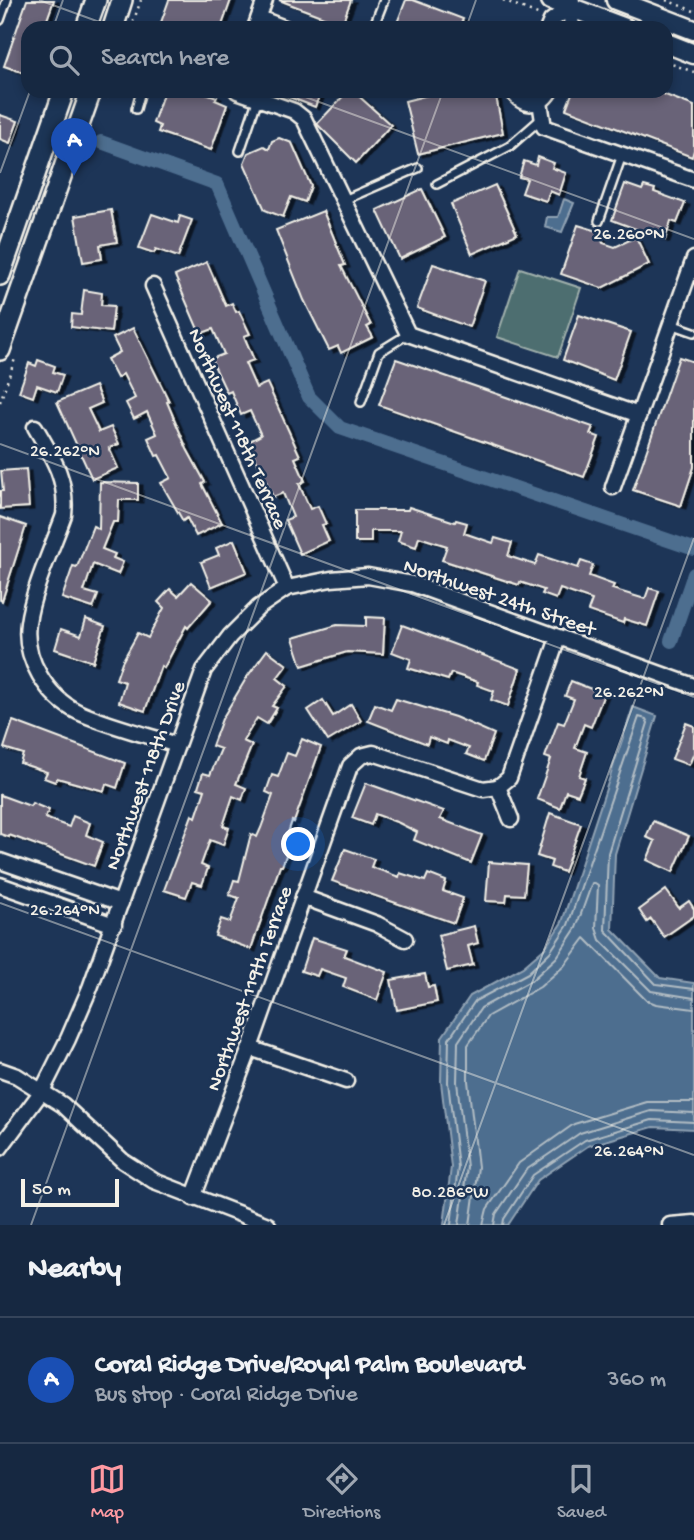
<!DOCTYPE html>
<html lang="en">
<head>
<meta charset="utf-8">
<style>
  :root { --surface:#162841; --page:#23344c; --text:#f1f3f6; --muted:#9ea6b1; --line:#35445a; --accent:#ff9aa2 }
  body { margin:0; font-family:"Gochi Hand",sans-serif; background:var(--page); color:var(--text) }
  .scale { position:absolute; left:21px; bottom:18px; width:98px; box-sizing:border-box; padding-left:7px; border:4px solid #f4f1e8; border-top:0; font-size:19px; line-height:24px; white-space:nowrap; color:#f4f1e8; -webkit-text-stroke:5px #1d3557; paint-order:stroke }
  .you { position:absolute; left:299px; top:845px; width:24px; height:24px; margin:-18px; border:5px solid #fff; border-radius:50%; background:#1a73e8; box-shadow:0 0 0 10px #1a73e833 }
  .badge { display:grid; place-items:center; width:46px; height:46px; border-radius:50%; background:var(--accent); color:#fff; font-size:23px; font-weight:700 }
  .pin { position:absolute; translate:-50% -58px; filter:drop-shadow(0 2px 4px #0008) }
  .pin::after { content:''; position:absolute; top:37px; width:24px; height:21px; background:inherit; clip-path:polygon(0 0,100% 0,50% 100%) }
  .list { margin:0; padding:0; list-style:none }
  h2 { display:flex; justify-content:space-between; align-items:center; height:91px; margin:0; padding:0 28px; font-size:30px }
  h2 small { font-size:23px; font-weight:400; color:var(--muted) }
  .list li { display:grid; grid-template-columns:46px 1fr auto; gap:21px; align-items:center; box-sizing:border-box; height:126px; padding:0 28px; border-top:2px solid var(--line) }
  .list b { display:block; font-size:26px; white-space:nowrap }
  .list p { margin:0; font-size:23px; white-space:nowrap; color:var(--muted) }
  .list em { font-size:23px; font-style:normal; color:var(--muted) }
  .icon { flex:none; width:38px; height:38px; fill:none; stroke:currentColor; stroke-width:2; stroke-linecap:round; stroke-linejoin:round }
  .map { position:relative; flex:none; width:694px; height:1225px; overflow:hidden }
  .search { position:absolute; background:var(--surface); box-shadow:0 4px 10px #0003; left:21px; right:21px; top:21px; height:77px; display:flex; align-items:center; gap:18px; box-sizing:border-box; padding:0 24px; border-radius:21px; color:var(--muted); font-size:26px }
  .sheet { height:217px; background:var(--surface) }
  nav { display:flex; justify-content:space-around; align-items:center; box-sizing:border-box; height:98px; border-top:2px solid var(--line); background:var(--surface); font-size:19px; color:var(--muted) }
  nav a { display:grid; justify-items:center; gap:4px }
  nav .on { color:var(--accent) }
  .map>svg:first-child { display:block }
  .green { fill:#4d6e6f; stroke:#a0b0ac; stroke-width:2 }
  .water { fill:#4e6e8f; stroke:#90a2b3; stroke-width:2 }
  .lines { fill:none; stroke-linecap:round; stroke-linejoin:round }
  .shore { stroke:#b2bdc4; stroke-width:2 }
  .canal { stroke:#4e6e8f; stroke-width:14 }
  .building { fill:#696478; stroke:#f4f1e8; stroke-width:2; filter:url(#shadow) }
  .service-casing { stroke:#f4f1e8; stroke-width:12 }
  .minor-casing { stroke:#f4f1e8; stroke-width:19 }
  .tertiary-casing { stroke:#f4f1e8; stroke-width:23 }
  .secondary-casing { stroke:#f4f1e8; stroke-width:24 }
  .path { stroke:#f4f1e8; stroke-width:2.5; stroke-dasharray:2 5; stroke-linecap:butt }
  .service { stroke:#1d3557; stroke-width:7 }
  .minor { stroke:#1d3557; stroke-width:14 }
  .tertiary { stroke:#1d3557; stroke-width:18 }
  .secondary { stroke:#1d3557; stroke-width:19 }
  .ticks { fill:none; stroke:#f4f1e8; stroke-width:2; stroke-opacity:0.45 }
  .labels { text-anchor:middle; stroke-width:5; stroke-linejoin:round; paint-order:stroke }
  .street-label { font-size:21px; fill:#f4f1e8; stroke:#1d3557 }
  .ticks-label { font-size:18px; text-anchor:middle; fill:#f4f1e8; stroke:#1d3557; stroke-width:5; stroke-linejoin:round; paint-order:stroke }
</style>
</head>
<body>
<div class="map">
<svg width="694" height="1225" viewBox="0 0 694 1225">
  <defs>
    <filter id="shadow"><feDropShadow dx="4.5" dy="2.5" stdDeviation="0" flood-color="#0009"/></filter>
  </defs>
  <rect width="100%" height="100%" fill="#1d3557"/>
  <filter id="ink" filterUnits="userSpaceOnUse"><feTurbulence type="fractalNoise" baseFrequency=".0143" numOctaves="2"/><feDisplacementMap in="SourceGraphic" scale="14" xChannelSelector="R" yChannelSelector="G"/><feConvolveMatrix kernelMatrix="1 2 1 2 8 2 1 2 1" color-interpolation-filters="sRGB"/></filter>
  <g filter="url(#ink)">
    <polygon class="green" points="520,268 581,288 558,357 497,337"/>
    <g class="water">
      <polygon points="564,199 574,203 562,232 545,227 547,217 558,217"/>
      <polygon points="633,707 657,716 615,854 612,929 660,978 694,983 694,1129 653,1127 588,1146 538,1180 508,1225 444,1225 451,1167 441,1082 442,1037 470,996 523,967 545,948 562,922"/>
    </g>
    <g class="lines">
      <g class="shore">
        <polyline points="451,1225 458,1167 448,1082 449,1039 475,1001 528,973 550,952 568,925 639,717 646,719 648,723 608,853 605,930 656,984 694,989"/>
        <polyline points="459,1225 467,1167 457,1082 458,1042 481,1008 532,980 557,957 576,928 592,883 595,883 598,885 596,928 600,940 651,991 694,998"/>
        <polyline points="470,1225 478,1167 468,1081 468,1045 488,1016 540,987 564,966 585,938 646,1000 656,1004 694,1009"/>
        <polyline points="483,1225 487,1209 519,1163 574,1124 647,1102 694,1102"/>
        <polyline points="494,1225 496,1214 526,1170 580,1133 651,1111 694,1113"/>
        <polyline points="503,1225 504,1219 533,1175 585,1140 652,1120 694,1122"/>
      </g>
      <g class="canal">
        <polyline points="101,142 217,184 309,397 340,428 694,549"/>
        <polyline points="671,641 694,574"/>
      </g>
    </g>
    <g class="building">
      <polygon points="27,0 54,0 44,28 28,28 28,74 4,66"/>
      <polygon points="169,0 231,0 221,28 159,28"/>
      <polygon points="279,0 351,0 342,24"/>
      <polygon points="406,0 413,0 463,19 459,28 395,28"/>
      <polygon points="164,91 200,91 217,97 215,100 227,105 211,150 158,132 160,126 153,123"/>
      <polygon points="274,91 321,91 315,107"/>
      <polygon points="348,91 353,91 391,125 356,163 317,124"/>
      <polygon points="444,91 495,91 503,133 418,154 405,101"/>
      <polygon points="573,91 655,91 694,106 694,150 692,157 566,109"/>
      <polygon points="0,115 18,121 10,143 0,139"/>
      <polygon points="279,138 292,143 311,186 305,202 291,197 283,217 265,210 244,163 248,153 264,146 269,149 272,141"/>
      <polygon points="538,157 554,163 552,168 566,173 559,195 550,191 546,201 522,193 527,179 519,177 524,161 536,165"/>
      <polygon points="625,184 642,190 644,186 655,189 654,192 685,203 677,223 671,221 665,240 612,220"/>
      <polygon points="495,185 517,234 472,254 451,204"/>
      <polygon points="422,189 445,237 400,259 377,210"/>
      <polygon points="111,210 117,242 100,245 102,259 83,262 75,216"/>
      <polygon points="323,211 345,265 341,266 371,325 367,327 373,337 341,353 338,346 329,350 304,300 276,230"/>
      <polygon points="152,214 178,223 180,216 192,220 178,257 156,249 154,253 139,248"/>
      <polygon points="578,225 598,231 603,243 615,247 636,237 649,264 602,288 561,274"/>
      <polygon points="207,262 226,306 232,303 236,312 239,311 250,334 244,336 254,360 245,363 256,388 267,383 300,456 295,458 305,481 299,484 310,509 318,506 326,524 322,525 329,541 300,554 285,520 293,517 283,493 273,497 248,442 261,435 250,411 241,415 231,391 227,393 211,359 224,354 213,329 200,334 175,276"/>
      <polygon points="433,264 485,281 469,327 417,308"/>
      <polygon points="84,290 102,293 101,305 114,306 111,332 71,327 72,314 81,315"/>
      <polygon points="579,315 631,332 614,380 563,360"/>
      <polygon points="133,328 169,401 167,402 187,449 205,482 202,484 222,523 196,536 187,518 183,521 161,483 171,478 159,455 156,456 148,438 157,434 147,412 134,419 126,403 135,398 123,374 117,378 107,359 120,352 113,338"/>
      <polygon points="679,357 694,362 694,467 681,506 633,490"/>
      <polygon points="396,359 593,427 590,434 599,437 584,477 379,405"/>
      <polygon points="38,360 55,366 53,372 63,375 57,392 37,385 33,397 19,392 29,363 36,366"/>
      <polygon points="95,386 102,403 88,409 99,432 111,427 119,444 109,448 118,468 92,479 57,402"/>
      <polygon points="26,469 29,507 0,509 0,491 3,491 1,471"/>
      <polygon points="100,482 138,483 138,500 119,500 118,522 113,522 102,549 115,554 113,558 123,562 118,574 93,564 84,591 98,595 93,608 62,598 73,566 77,567 93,526 99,529"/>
      <polygon points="409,507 455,522 456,520 467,523 464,533 493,543 495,538 512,543 508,556 535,565 539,555 578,568 581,561 593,565 589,576 614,585 612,589 645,599 649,588 659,591 647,626 624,619 623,623 588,611 592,600 560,589 556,599 542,594 544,590 520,582 519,585 442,560 447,546 419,537 416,547 398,541 401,531 371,531 371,542 355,542 355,510 408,510"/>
      <polygon points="0,517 26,526 2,601 0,600"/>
      <polygon points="234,540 247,572 211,587 201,562 219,555 216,548"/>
      <polygon points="191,582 212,600 188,628 186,626 164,668 161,666 145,711 119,702 125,682 116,679 122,662 138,633 148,638 164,608 158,602 170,589 178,596"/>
      <polygon points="366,617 385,618 383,654 347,652 302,666 293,638 337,625 366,626"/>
      <polygon points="86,619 105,626 93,662 55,649 61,629 81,636"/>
      <polygon points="402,625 520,669 508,706 491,700 494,691 477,685 478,682 451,673 448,680 408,668 411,659 392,652"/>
      <polygon points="267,650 287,665 277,678 287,686 272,706 277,708 267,724 257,718 243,741 252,745 236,784 246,788 242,800 233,796 223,826 229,828 223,845 210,840 201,865 208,868 202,885 192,882 186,897 164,890 192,815 196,817 205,790 198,788 203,773 210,775 221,749 212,746 222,719 247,677"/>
      <polygon points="571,681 604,694 591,727 584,724 575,748 587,752 579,776 585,778 578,795 566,791 560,808 537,799 551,759 545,757 558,722 564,724 574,699 565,696"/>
      <polygon points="396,699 455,717 494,734 484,761 466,754 469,748 448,740 447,744 429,737 427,744 368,721 375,704 391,710"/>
      <polygon points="323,700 333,716 351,704 361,721 328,741 308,710"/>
      <polygon points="13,721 125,763 117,788 106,784 104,791 57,778 55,782 44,778 47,772 20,763 23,754 4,748"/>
      <polygon points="686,723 694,726 694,753 689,765 672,759"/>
      <polygon points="302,739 321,747 294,822 292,821 283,848 288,850 282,866 280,866 251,949 215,936 221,919 230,922 239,898 229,895 234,880 239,881 251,834 257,837 261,828 273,795 266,792 272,775 278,777 287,753 295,756"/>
      <polygon points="366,783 444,811 440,819 482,835 471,863 414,840 417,832 399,823 375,814 371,825 352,818"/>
      <polygon points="0,795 30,806 32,803 49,810 45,818 69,827 73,816 90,823 86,835 103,842 94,866 9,835 9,837 0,834"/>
      <polygon points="550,813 581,824 564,872 550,867 552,861 537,856"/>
      <polygon points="653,821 689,836 673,872 647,860 655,841 646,837"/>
      <polygon points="345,849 374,859 371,867 399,877 400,873 425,881 428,874 446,881 443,891 463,898 454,923 332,881"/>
      <polygon points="489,862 527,865 524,895 507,894 506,902 486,901"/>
      <polygon points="666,890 679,908 689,901 694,909 694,916 664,937 651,919 647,922 639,910"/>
      <polygon points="474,926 478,943 468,946 473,965 447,971 438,935"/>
      <polygon points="312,938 347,949 344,956 387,972 377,1000 343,987 346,978 320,969 317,976 301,971"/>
      <polygon points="425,974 428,987 434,986 437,1002 397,1010 391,980"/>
    </g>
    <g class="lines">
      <defs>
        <g id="service">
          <polyline points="0,20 7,0"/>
          <polyline points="373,28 384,0"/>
          <polyline points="136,109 141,91"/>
          <polyline points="240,151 258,98"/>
          <polyline points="437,184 510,146 542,118"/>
          <polyline points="344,200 418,168"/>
          <polyline points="599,221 622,155"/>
          <polyline points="671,324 694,332"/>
          <polyline points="361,402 379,352 408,334"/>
        </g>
        <g id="minor">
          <polyline points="259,18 285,28"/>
          <polyline points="255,28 265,0"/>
          <polyline points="548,28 551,21 570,7"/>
          <polyline points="572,28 570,7 572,1"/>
          <polyline points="237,91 294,111 304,119 408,334 639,415"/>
          <path d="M513 91C522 108 540 107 550 91"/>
          <polyline points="540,102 544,127 694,180"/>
          <polyline points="153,286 287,588"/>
          <path d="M35 427C52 456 68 480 64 515 53 546 32 591 28 623 23 658 47 697 78 712 106 725 145 734 176 745"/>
          <polyline points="613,487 694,259"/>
          <polyline points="498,787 509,778 558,638"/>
          <polyline points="498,787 511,819"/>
          <polyline points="0,861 121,903"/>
          <polyline points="0,885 114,925"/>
          <polyline points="303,897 377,924 405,939"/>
          <polyline points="250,1048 346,1081"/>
          <polyline points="0,1070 17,1076 63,1105 123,1161 154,1181 268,1225"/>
          <polyline points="0,1148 42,1091 68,1039 90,988 204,670 230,636 259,607 287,588 331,579 368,576 412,584 694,686"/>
          <polyline points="193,1198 250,1048 350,766 361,756 373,753 483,789 498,787"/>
          <polyline points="670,1225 694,1223"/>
        </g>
        <g id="tertiary">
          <polyline points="551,0 625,28"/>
          <polyline points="616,0 694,30"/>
          <polyline points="666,43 694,54"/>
        </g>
        <g id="secondary">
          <polyline points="86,28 96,0"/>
          <polyline points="113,28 122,0"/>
          <polyline points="0,275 64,91"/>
          <polyline points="0,350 91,91"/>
        </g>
      </defs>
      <use href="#service" class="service-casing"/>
      <use href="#minor" class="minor-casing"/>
      <use href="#tertiary" class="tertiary-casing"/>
      <use href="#secondary" class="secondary-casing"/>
      <g class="path">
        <polyline points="503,0 540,15"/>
        <polyline points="666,0 694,11"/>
        <polyline points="131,28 141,0"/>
        <polyline points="666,62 694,72"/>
        <polyline points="107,98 109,91"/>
        <polyline points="0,402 16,356"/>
      </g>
      <use href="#service" class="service"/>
      <use href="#minor" class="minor"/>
      <use href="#tertiary" class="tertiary"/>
      <use href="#secondary" class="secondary"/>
    </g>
  </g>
  <path class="ticks" d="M39 0 116 28M53 28 63 0M466 28 476 0M289 91 694 239M0 173 30 91M0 444 694 697M0 903 694 1155M31 1225 443 91M444 1225 694 538"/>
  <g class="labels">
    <g class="street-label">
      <text transform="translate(239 428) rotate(66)" y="7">Northwest 118th Terrace</text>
      <text transform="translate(500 596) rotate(19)" y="7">Northwest 24th Street</text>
      <text transform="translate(144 775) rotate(-70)" y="7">Northwest 118th Drive</text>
      <text transform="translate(248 988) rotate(-70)" y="7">Northwest 119th Terrace</text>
    </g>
  </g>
  <g class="ticks-label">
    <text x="629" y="239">26.260°N</text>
    <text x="65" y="456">26.262°N</text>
    <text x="629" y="697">26.262°N</text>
    <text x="65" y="915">26.264°N</text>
    <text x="629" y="1156">26.264°N</text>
    <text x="450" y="1197">80.286°W</text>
  </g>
</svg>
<div class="scale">50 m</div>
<div class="you"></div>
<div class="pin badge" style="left:74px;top:176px;background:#1a4fb4">A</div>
<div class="search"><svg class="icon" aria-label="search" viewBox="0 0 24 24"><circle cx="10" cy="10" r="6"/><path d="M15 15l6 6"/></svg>Search here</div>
</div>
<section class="sheet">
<h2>Nearby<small></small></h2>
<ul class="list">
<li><span class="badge" style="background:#1a4fb4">A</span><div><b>Coral Ridge Drive/Royal Palm Boulevard</b><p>Bus stop · Coral Ridge Drive</p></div><em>360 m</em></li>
</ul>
</section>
<nav>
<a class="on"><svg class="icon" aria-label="map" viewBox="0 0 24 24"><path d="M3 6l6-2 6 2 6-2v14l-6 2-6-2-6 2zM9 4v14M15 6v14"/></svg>Map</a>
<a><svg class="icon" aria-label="directions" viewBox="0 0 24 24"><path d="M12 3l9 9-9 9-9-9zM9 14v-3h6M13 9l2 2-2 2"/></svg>Directions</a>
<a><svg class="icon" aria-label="saved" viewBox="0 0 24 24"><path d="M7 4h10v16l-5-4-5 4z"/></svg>Saved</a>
</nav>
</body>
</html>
